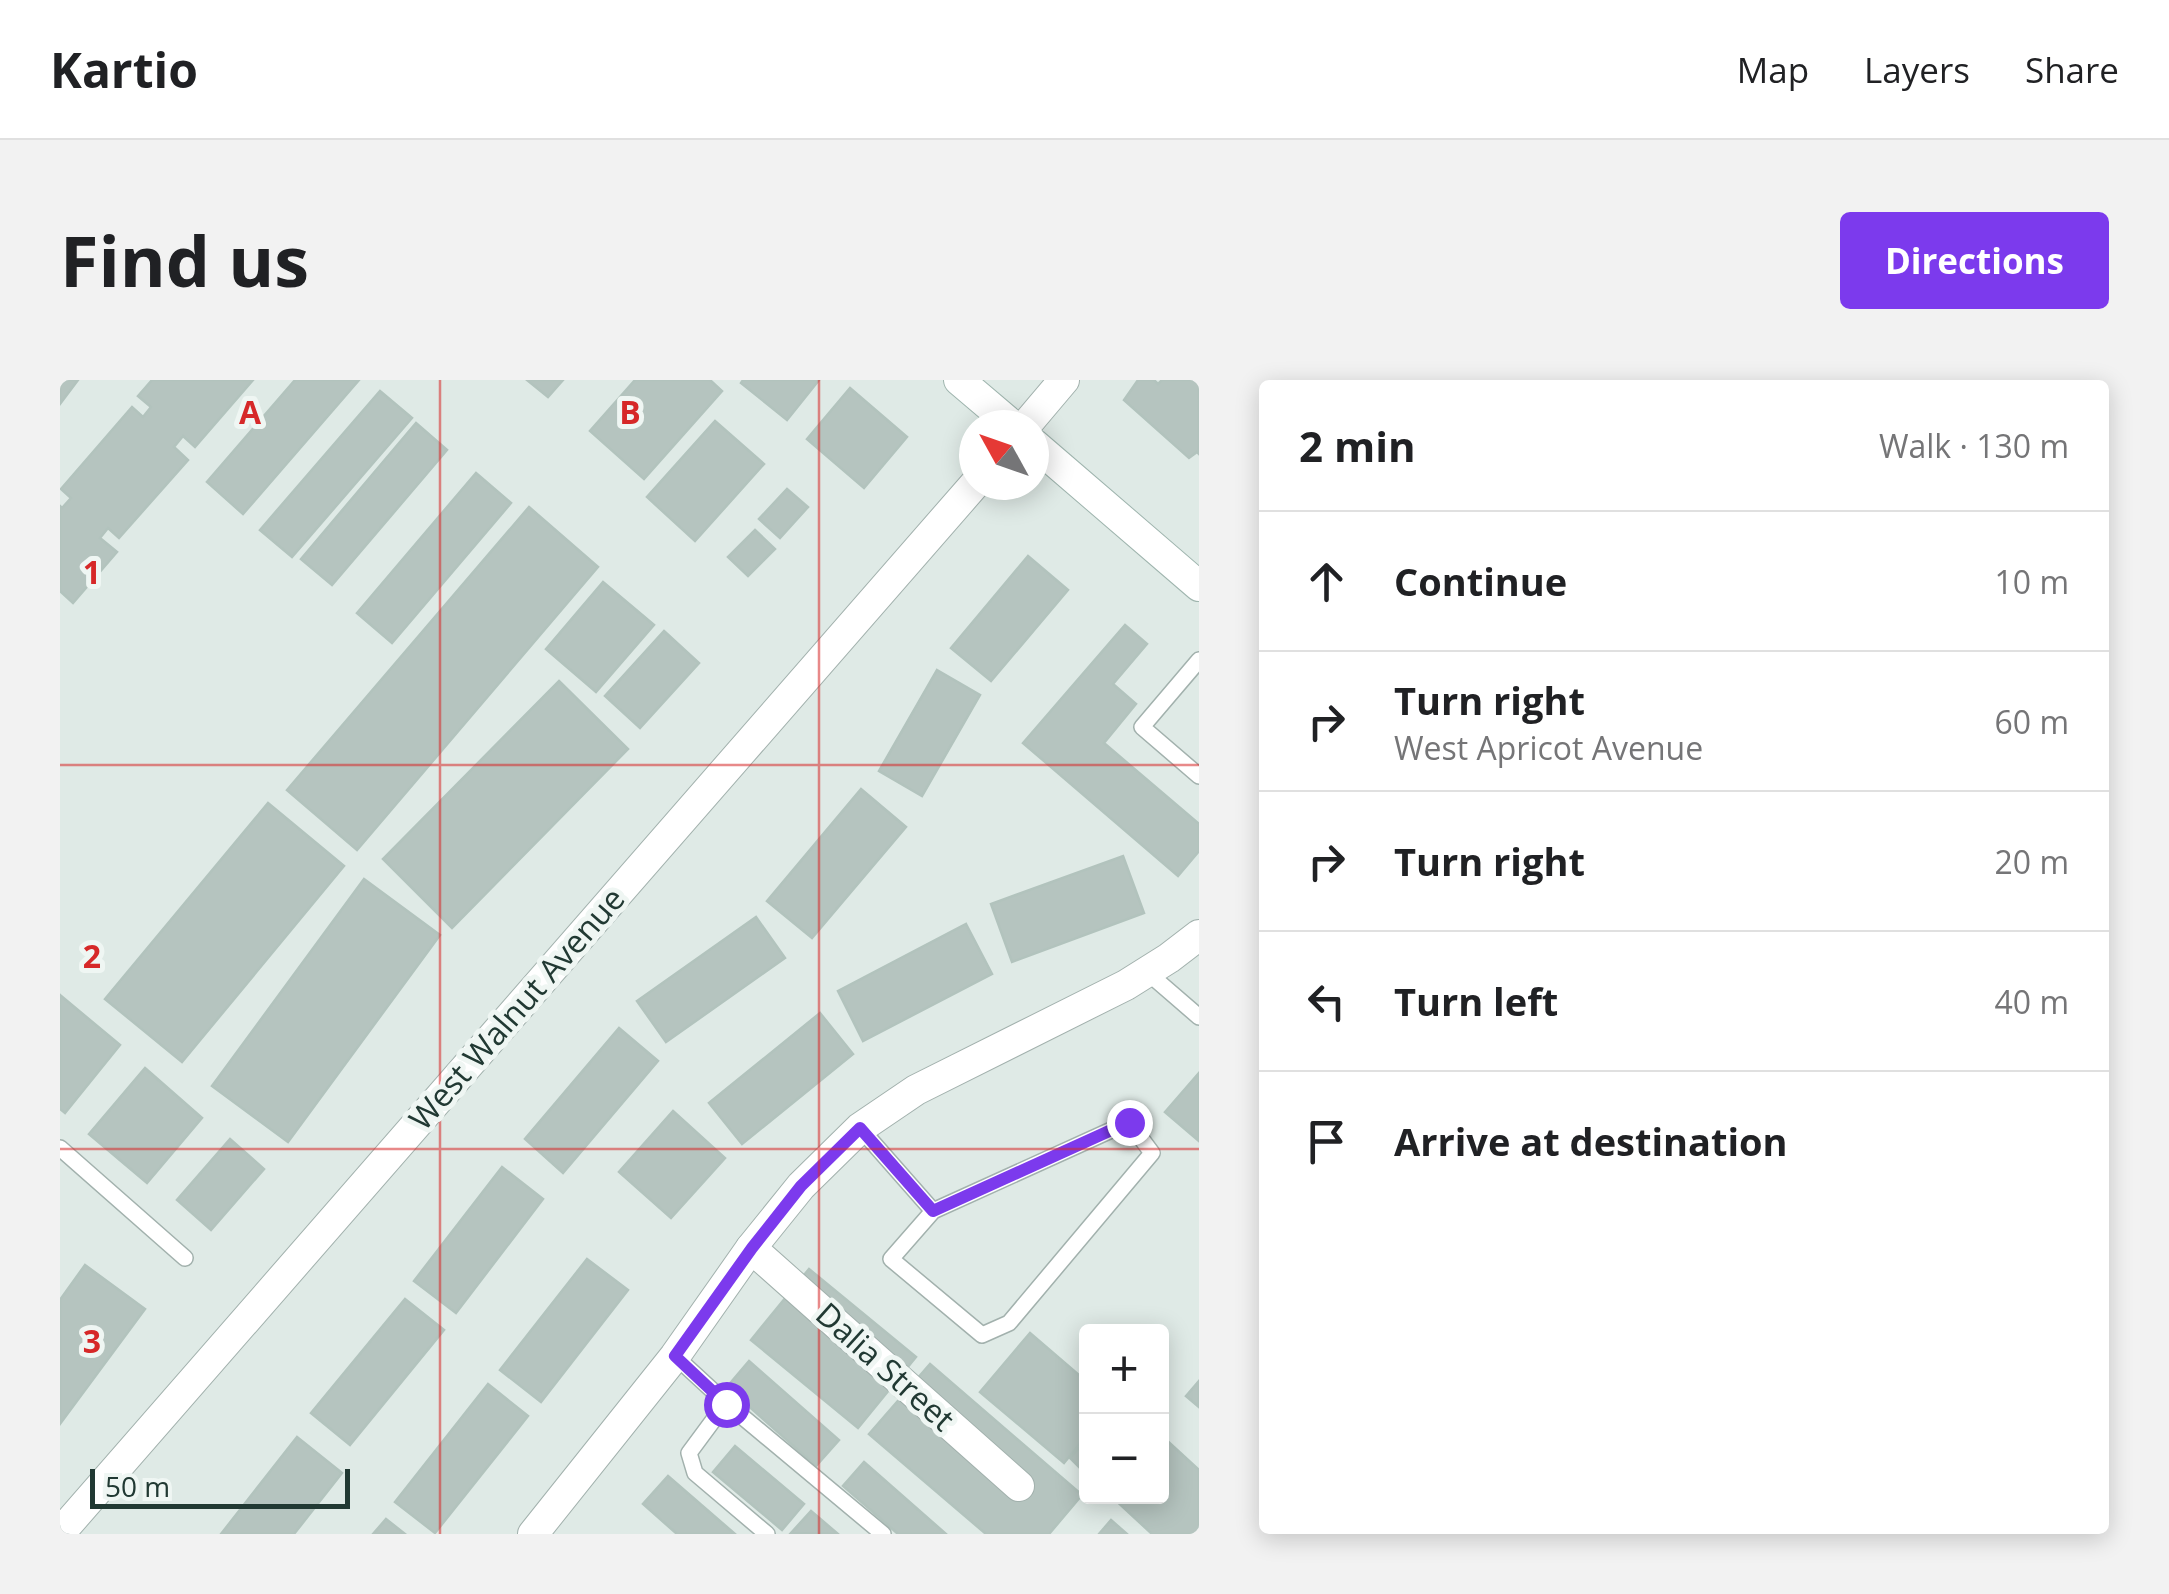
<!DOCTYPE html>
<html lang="en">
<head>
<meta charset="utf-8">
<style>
  :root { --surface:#fff; --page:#f2f2f2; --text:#202124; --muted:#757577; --line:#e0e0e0; --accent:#7c3aed }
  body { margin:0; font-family:"Open Sans",sans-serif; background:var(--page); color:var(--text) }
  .controls { position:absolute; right:30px; bottom:30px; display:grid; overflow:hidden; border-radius:10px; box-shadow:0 5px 25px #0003 }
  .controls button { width:90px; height:90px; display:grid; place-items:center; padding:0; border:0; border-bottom:2px solid var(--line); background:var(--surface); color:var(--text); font:50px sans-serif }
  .compass { position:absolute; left:899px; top:30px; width:90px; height:90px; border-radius:50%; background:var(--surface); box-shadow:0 5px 25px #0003; rotate:310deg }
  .scale { position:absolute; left:30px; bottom:25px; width:260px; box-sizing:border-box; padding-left:10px; border:5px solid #213933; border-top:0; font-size:28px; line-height:35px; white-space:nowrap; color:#213933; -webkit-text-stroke:8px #eff6f3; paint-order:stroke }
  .stop { position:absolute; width:30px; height:30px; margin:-22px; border:8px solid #7c3aed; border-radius:50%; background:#fff }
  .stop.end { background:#7c3aed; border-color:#fff; box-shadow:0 2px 10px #0008 }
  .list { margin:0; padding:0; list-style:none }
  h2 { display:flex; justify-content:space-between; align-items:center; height:130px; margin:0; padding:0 40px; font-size:42px }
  h2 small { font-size:32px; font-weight:400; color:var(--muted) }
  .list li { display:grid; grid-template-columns:65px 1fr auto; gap:30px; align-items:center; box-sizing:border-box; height:140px; padding:0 40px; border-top:2px solid var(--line) }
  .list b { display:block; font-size:38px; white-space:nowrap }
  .list p { margin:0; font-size:32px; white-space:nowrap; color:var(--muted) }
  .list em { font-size:32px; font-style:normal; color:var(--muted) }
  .icon { flex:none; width:55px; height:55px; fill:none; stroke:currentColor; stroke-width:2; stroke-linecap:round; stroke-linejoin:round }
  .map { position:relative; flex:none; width:1139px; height:1154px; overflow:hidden; border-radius:10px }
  header { display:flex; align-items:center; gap:60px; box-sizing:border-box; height:140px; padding:0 50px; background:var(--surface); border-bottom:2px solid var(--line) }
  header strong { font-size:48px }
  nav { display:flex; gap:55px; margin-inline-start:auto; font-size:35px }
  .intro { display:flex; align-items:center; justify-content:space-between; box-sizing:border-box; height:240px; padding:0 60px }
  h1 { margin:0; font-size:70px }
  .button { padding:25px 45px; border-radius:10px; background:var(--accent); color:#fff; font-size:35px; font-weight:700 }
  main { display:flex; gap:60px; padding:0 60px }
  aside { flex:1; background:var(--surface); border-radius:10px; box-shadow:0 5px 25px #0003 }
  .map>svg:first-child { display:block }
  .building { fill:#b5c4bf; stroke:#b2c3bd; stroke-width:2.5 }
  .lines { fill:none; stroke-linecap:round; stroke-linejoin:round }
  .lane-casing { stroke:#a2b1ad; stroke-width:18 }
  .street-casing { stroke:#a2b1ad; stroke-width:32 }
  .secondary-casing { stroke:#9fb5ae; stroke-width:32 }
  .lane { stroke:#fff; stroke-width:15 }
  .street { stroke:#fff; stroke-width:30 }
  .secondary { stroke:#fff; stroke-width:30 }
  .route { stroke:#7c3aed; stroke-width:12 }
  .grid { fill:none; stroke:#d62828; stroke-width:2.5; stroke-opacity:0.55 }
  .labels { text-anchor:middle; stroke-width:10; stroke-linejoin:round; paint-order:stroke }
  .street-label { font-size:32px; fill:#213933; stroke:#eff6f3 }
  .grid-label { font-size:32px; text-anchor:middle; font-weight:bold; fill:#d62828; stroke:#eff6f3; stroke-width:10; stroke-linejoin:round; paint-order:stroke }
</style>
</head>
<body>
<header>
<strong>Kartio</strong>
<nav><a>Map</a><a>Layers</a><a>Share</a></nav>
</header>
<div class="intro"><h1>Find us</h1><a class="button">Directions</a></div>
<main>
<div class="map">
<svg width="1139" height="1154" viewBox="0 0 1139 1154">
  <rect width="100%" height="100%" fill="#dfeae6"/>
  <g class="building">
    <polygon points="0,0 18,0 0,24"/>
    <polygon points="92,0 193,0 135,67 123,56 114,67 128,80 59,158 48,148 40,158 57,172 13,223 0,211 0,126 2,128 11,118 1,109 72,27 83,37 91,27 78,16"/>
    <polygon points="235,0 299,0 183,134 147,102"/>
    <polygon points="467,0 503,0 488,17"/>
    <polygon points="575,0 650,0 662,11 584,99 530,51"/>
    <polygon points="683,0 759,0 727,40 681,3"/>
    <polygon points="1078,0 1094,0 1098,4 1102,0 1139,0 1139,74 1137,72 1129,78 1064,20"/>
    <polygon points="790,8 847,57 804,108 747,59"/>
    <polygon points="320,11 352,38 232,177 200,150"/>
    <polygon points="655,41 704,84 635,161 587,117"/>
    <polygon points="356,43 387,70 272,205 241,179"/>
    <polygon points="416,93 451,123 332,263 297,233"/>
    <polygon points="727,109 748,127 720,158 699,139"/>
    <polygon points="469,127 538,187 297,470 227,410"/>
    <polygon points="695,150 715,169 688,196 668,177"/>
    <polygon points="968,176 1008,210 931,301 891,268"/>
    <polygon points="543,202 594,245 536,312 486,269"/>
    <polygon points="1065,245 1087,264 1053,304 1076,324 1044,363 1139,444 1139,471 1118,496 963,363"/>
    <polygon points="604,251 639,283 580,348 545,316"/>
    <polygon points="877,290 920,315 862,416 819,391"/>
    <polygon points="499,301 568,369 392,548 323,479"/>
    <polygon points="801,409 846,447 752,558 707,521"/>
    <polygon points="208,423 284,486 122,682 45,619"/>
    <polygon points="1063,476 1084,533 952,582 931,524"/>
    <polygon points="304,499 380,555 228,762 152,706"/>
    <polygon points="696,537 725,578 606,662 577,621"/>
    <polygon points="906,544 932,594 803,661 778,611"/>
    <polygon points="0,615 60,665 5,733 0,729"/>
    <polygon points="760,633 793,674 682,764 649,723"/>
    <polygon points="559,648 598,681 503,793 465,759"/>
    <polygon points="85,688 142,738 87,803 29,754"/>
    <polygon points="1139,693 1139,761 1105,732"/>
    <polygon points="613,731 665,778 611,838 559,792"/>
    <polygon points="170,759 204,789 151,850 117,820"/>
    <polygon points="442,787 483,819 396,933 354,901"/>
    <polygon points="527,879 568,910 481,1022 440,990"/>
    <polygon points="25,885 85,929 0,1044 0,920"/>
    <polygon points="749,889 856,977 798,1048 691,960"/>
    <polygon points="345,919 384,950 290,1065 251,1033"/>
    <polygon points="970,953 1026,1001 1026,1056 1004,1083 920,1012"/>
    <polygon points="689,981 779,1060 756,1086 667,1007"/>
    <polygon points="870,984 1022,1115 989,1154 926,1154 809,1054"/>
    <polygon points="1139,1001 1139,1027 1126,1016"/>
    <polygon points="428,1004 468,1036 375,1153 335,1122"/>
    <polygon points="1102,1056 1139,1090 1139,1152 1137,1154 1092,1154 1051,1116 1102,1116"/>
    <polygon points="237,1057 282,1093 234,1154 161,1154"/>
    <polygon points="1026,1060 1026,1094 1010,1078"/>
    <polygon points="675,1066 744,1124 722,1150 653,1092"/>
    <polygon points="804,1082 886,1154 838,1154 783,1106"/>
    <polygon points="608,1096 675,1154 617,1154 583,1124"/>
    <polygon points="751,1131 778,1154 731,1153"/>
    <polygon points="326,1139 345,1154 313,1154"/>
    <polygon points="1051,1140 1067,1154 1039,1154"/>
  </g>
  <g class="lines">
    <defs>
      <g id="lane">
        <polyline points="1139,280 1082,347 1139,396"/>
        <polyline points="1087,592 1139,637"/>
        <polyline points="800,748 873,831 831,879 922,955 949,943 1092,773 1069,742 873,831"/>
        <polyline points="0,768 125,878"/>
        <polyline points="615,976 666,1023 629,1073 635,1093 707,1154"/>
        <polyline points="666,1023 823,1154"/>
      </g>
      <g id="street">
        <polyline points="966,45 1004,0"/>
        <polyline points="691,868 959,1106"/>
        <polyline points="0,1153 914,105"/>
        <polyline points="473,1154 615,976 691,868 741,806 800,748 856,710 1066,605 1109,578 1139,555"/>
      </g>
      <g id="secondary">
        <polyline points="899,0 952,45"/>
        <polyline points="974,64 1139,206"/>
      </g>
    </defs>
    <use href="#lane" class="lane-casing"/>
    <use href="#street" class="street-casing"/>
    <use href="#secondary" class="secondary-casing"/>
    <use href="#lane" class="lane"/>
    <use href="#street" class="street"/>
    <use href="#secondary" class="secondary"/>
  </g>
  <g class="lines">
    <polyline class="route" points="666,1024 615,976 692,868 741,806 800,748 873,831 1069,742"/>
  </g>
  <path class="grid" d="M380 0V1154M759 0V1154M0 385H1139M0 769H1139"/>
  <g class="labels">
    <g class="street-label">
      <text transform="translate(457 629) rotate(-49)" y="11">West Walnut Avenue</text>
      <text transform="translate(825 987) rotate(42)" y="11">Dalia Street</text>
    </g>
  </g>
  <g class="grid-label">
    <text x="190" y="44">A</text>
    <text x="570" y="44">B</text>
    <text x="32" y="204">1</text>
    <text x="32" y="588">2</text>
    <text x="32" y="973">3</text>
  </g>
</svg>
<div class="controls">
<button>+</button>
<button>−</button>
</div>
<svg class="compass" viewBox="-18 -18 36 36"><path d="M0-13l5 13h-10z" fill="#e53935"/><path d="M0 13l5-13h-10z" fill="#757577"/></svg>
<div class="scale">50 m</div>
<div class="stop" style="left:666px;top:1024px"></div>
<div class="stop end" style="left:1069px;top:742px"></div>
</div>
<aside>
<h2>2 min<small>Walk · 130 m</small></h2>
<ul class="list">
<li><svg class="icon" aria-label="ahead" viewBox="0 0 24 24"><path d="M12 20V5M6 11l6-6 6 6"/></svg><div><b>Continue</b></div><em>10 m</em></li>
<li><svg class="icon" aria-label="right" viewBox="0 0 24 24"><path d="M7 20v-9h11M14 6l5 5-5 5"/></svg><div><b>Turn right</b><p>West Apricot Avenue</p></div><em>60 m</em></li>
<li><svg class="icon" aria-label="right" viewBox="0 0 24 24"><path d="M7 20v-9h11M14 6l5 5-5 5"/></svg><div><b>Turn right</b></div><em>20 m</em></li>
<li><svg class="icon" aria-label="left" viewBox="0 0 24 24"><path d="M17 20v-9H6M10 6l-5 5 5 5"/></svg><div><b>Turn left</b></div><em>40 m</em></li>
<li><svg class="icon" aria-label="arrive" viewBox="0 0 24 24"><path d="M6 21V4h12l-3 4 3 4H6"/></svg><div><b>Arrive at destination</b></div></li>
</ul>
</aside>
</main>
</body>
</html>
